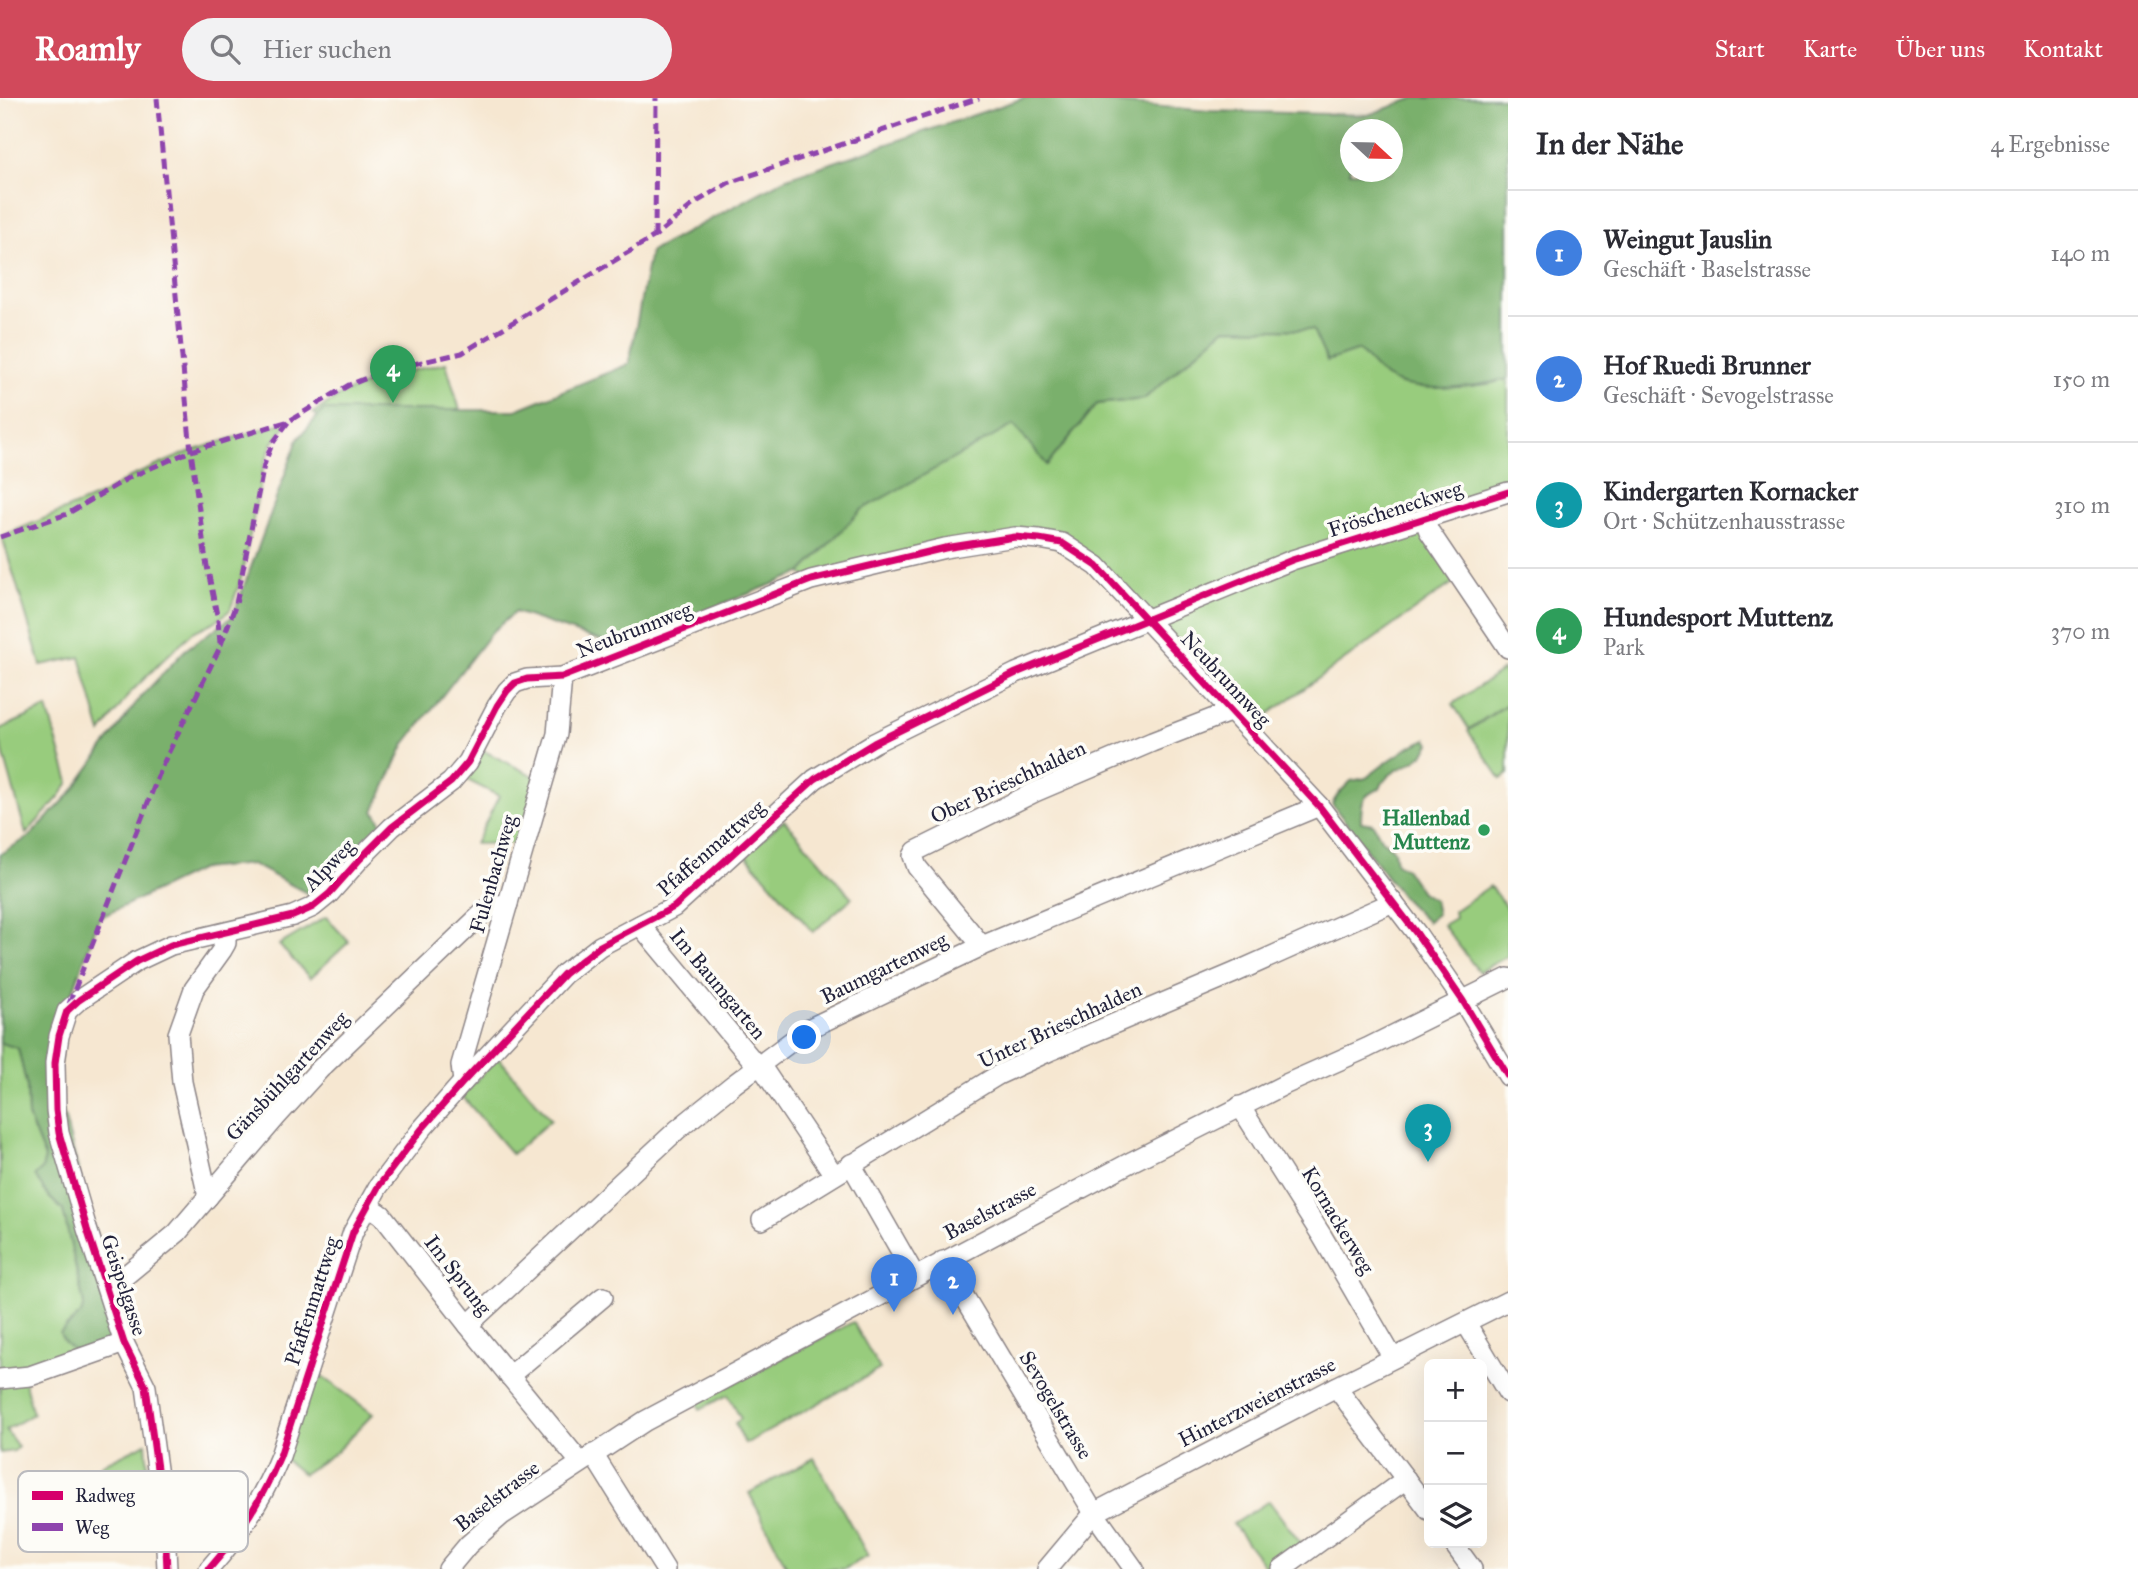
<!DOCTYPE html>
<html lang="de">
<head>
<meta charset="utf-8">
<style>
  :root { --surface:#fff; --page:#f2f2f3; --text:#2b2b33; --muted:#7c7c81; --line:#e1e1e2; --accent:#d1495b }
  body { margin:0; font-family:"IM FELL Great Primer",serif; background:var(--page); color:var(--text) }
  .controls { position:absolute; right:21px; bottom:21px; display:grid; overflow:hidden; border-radius:10px; box-shadow:0 7px 28px #0002 }
  .controls button { width:63px; height:63px; display:grid; place-items:center; padding:0; border:0; border-bottom:2px solid var(--line); background:var(--surface); color:var(--text); font:35px sans-serif }
  .compass { position:absolute; left:1340px; top:21px; width:63px; height:63px; border-radius:50%; background:var(--surface); box-shadow:0 7px 28px #0002; rotate:112deg }
  .you { position:absolute; left:805px; top:940px; width:24px; height:24px; margin:-18px; border:5px solid #fff; border-radius:50%; background:#1a73e8; box-shadow:0 0 0 10px #1a73e833 }
  .badge { display:grid; place-items:center; width:46px; height:46px; border-radius:50%; background:var(--accent); color:#fff; font-size:23px; font-weight:700 }
  .pin { position:absolute; translate:-50% -58px; filter:drop-shadow(0 2px 4px #0008) }
  .pin::after { content:''; position:absolute; top:37px; width:24px; height:21px; background:inherit; clip-path:polygon(0 0,100% 0,50% 100%) }
  .list { margin:0; padding:0; list-style:none }
  h2 { display:flex; justify-content:space-between; align-items:center; height:91px; margin:0; padding:0 28px; font-size:30px }
  h2 small { font-size:23px; font-weight:400; color:var(--muted) }
  .list li { display:grid; grid-template-columns:46px 1fr auto; gap:21px; align-items:center; box-sizing:border-box; height:126px; padding:0 28px; border-top:2px solid var(--line) }
  .list b { display:block; font-size:26px; white-space:nowrap }
  .list p { margin:0; font-size:23px; white-space:nowrap; color:var(--muted) }
  .list em { font-size:23px; font-style:normal; color:var(--muted) }
  .icon { flex:none; width:38px; height:38px; fill:none; stroke:currentColor; stroke-width:2; stroke-linecap:round; stroke-linejoin:round }
  .map { position:relative; flex:none; width:1508px; height:1471px; overflow:hidden }
  header { display:flex; align-items:center; gap:42px; box-sizing:border-box; height:98px; padding:0 35px; background:var(--accent); color:#fff }
  header strong { font-size:33px }
  nav { display:flex; gap:38px; margin-inline-start:auto; font-size:24px }
  .search { width:490px; height:63px; background:var(--page); display:flex; align-items:center; gap:18px; box-sizing:border-box; padding:0 24px; border-radius:38px; color:var(--muted); font-size:26px }
  main { display:flex }
  aside { flex:1; background:var(--surface) }
  .map>svg:first-child { display:block }
  .green { fill:#98cc7d; stroke:#5d775c; stroke-width:2 }
  .forest { fill:#7ab06c; stroke:#4e6954; stroke-width:2; fill-rule:evenodd }
  .lines { fill:none; stroke-linecap:round; stroke-linejoin:round }
  .minor-casing { stroke:#8c8486; stroke-width:22 }
  .minor { stroke:#fff; stroke-width:19 }
  .quiet { stroke:#8e44ad; stroke-width:5; stroke-dasharray:10 5; stroke-linecap:butt }
  .cycleway-casing { stroke:#fdfcf7; stroke-width:11 }
  .cycleway { stroke:#d6006c; stroke-width:7 }
  .leisure-dot { fill:#2e9e5b; stroke:#fdfcf7; stroke-width:2.5 }
  .labels { text-anchor:middle; stroke-width:7; stroke-linejoin:round; paint-order:stroke }
  .street-label { font-size:21px; fill:#22223b; stroke:#fdfcf7 }
  .leisure-label { font-size:21px; font-weight:bold; fill:#27864d; stroke:#fdfcf7; text-anchor:end }
  .key { fill:#fdfcf7; stroke:#bbbbbf; stroke-width:2 }
  .key-label { font-size:19px; fill:#22223b }
</style>
</head>
<body>
<header>
<strong>Roamly</strong>
<div class="search"><svg class="icon" aria-label="search" viewBox="0 0 24 24"><circle cx="10" cy="10" r="6"/><path d="M15 15l6 6"/></svg>Hier suchen</div>
<nav><a>Start</a><a>Karte</a><a>Über uns</a><a>Kontakt</a></nav>
</header>
<main>
<div class="map">
<svg width="1508" height="1471" viewBox="0 0 1508 1471">
  <rect width="100%" height="100%" fill="#fdfcf7"/>
  <filter id="ink" filterUnits="userSpaceOnUse"><feTurbulence type="fractalNoise" baseFrequency=".0143" numOctaves="2"/><feDisplacementMap in="SourceGraphic" scale="14" xChannelSelector="R" yChannelSelector="G"/><feConvolveMatrix kernelMatrix="1 2 1 2 8 2 1 2 1" color-interpolation-filters="sRGB"/></filter>
  <filter id="wash" filterUnits="userSpaceOnUse"><feTurbulence type="fractalNoise" baseFrequency=".00686" numOctaves="4" result="noise"/><feDisplacementMap in="SourceGraphic" scale="28" xChannelSelector="R" yChannelSelector="G"/><feGaussianBlur stdDeviation="1.57" result="paint"/><feColorMatrix in="noise" values="0 0 0 0 0 0 0 0 0 0 0 0 0 0 0 0 0 1.4 0 .05"/><feComposite in="paint" operator="in"/></filter>
  <g filter="url(#wash)">
    <rect width="100%" height="100%" fill="#f6e7d1"/>
    <g class="green">
      <polygon points="1225,230 1313,232 1359,252 1384,278 1400,286 1417,289 1455,289 1488,286 1508,281 1508,394 1424,420 1461,479 1249,630 1097,468 1039,441 811,482 801,475 861,412 1015,326 1047,367 1097,306 1144,301"/>
      <polygon points="446,265 461,316 337,329 313,315 344,295 387,278"/>
      <polygon points="289,323 272,346 264,367 241,481 230,512 218,522 193,534 163,562 130,595 101,635 80,559 41,567 2,438 103,396 130,379 191,353"/>
      <polygon points="1503,572 1508,580 1508,605 1469,631 1453,606"/>
      <polygon points="1508,606 1508,676 1501,681 1468,633"/>
      <polygon points="47,610 69,684 60,698 26,736 0,643 0,631"/>
      <polygon points="484,653 538,680 520,745 475,746 499,698 463,680"/>
      <polygon points="784,722 852,800 813,834 745,756"/>
      <polygon points="1490,788 1508,812 1508,858 1479,874 1443,827 1455,820 1454,813"/>
      <polygon points="326,819 349,844 310,880 279,847"/>
      <polygon points="0,944 18,950 27,989 28,1018 45,1060 42,1071 48,1098 63,1112 84,1206 81,1216 66,1229 85,1257 0,1281"/>
      <polygon points="498,959 551,1022 512,1056 462,998"/>
      <polygon points="853,1224 880,1271 745,1346 735,1325 741,1321 728,1297 700,1311 697,1304"/>
      <polygon points="310,1269 373,1316 336,1354 303,1376 280,1358"/>
      <polygon points="24,1281 33,1316 6,1332 18,1349 14,1353 0,1355 0,1285"/>
      <polygon points="146,1345 150,1405 129,1410 100,1368"/>
      <polygon points="814,1360 868,1458 844,1471 788,1471 749,1395"/>
      <polygon points="1269,1403 1302,1447 1267,1471 1233,1426"/>
    </g>
    <g class="forest">
      <path d="M1024 0H1059L1210 13 1368 17 1415 0H1508V281C1478 289 1412 297 1386 279 1376 273 1368 261 1359 252L1327 263 1313 232 1225 230 1144 301 1097 306 1047 367 1014 327 861 412 801 475 616 548 515 514 491 535 404 647 374 713 383 727 314 799 252 766 201 771 99 820 66 913 56 987 124 1245 87 1258C73 1252 65 1249 60 1235L81 1216 84 1206 63 1112 48 1098 35 1078 42 1071 45 1060 28 1018 27 989 18 950 0 945V756L29 739 71 695 139 601 185 552 233 518 298 341 323 312H516L629 266 650 154 787 80ZM1350 32H1392V74H1350Z"/>
      <path d="M1427 641 1430 646C1427 651 1424 656 1419 660 1405 670 1386 673 1380 691 1361 696 1361 707 1361 724L1373 726 1382 742 1394 752 1396 766 1405 770 1421 794 1434 802 1437 816 1427 824 1404 801 1332 706 1339 695 1351 683 1366 680 1387 664 1411 648Z"/>
    </g>
  </g>
  <g filter="url(#ink)">
    <g class="lines">
      <defs>
        <g id="minor">
          <polyline points="1424,420 1429,433 1508,550"/>
          <polyline points="640,827 758,969 765,974 834,1077"/>
          <polyline points="982,848 917,769 913,758 916,753 1035,694 1152,644 1232,613"/>
          <polyline points="463,984 461,967 557,636 562,579"/>
          <polyline points="1240,1008 1322,1138 1393,1260"/>
          <polyline points="851,1066 915,1178"/>
          <polyline points="208,1099 182,984 178,936 194,891 222,852 226,845 226,835"/>
          <polyline points="368,1107 382,1117 468,1227 580,1364"/>
          <polyline points="762,1122 998,977 1052,952 1234,875 1393,804"/>
          <polyline points="943,1163 1094,1415 1134,1471"/>
          <polyline points="108,1192 177,1135 277,1018 319,972 487,811 498,807 508,806"/>
          <polyline points="1466,1225 1508,1295"/>
          <polyline points="468,1227 677,1032 734,986 808,931 982,848 1319,708"/>
          <polyline points="509,1278 603,1199"/>
          <polyline points="0,1281 30,1278 124,1245"/>
          <polyline points="1336,1289 1429,1412"/>
          <polyline points="593,1356 665,1471"/>
          <polyline points="1453,1445 1472,1471"/>
          <polyline points="167,1471 165,1430 146,1289 124,1245 87,1131 59,1035 56,1012 55,965 59,938 67,913 79,902 137,863 171,847 293,818 313,809 329,796 360,761 392,729 451,684 468,664 497,608 507,593 515,585 527,581 562,579 811,482 945,450 1015,439 1039,441 1062,445 1097,468 1319,708 1417,836 1463,903 1508,978"/>
          <path d="M209 1471C239 1437 263 1400 280 1358L353 1134 378 1089 421 1032 463 984 564 876 600 848 674 809 815 681 874 645 1016 575 1292 462 1508 394"/>
          <polyline points="448,1471 468,1447 502,1417 645,1323 1133,1063 1286,986 1367,950 1508,880"/>
          <polyline points="1047,1471 1094,1415 1336,1289 1508,1203"/>
          <polyline points="1282,1471 1406,1381"/>
        </g>
      </defs>
      <use href="#minor" class="minor-casing"/>
      <use href="#minor" class="minor"/>
      <g class="quiet">
        <polyline points="157,0 191,353 206,463 218,522 220,545"/>
        <polyline points="655,138 656,0"/>
        <polyline points="0,439 67,416 130,379 191,353 289,323 349,287 387,272 462,255 655,138 695,105 728,85 979,0"/>
        <polyline points="69,906 163,666 220,549 236,506 264,367 272,346 289,323"/>
      </g>
      <defs>
        <g id="cycleway">
          <polyline points="167,1471 165,1430 146,1289 124,1245 87,1131 59,1035 56,1012 55,965 59,938 67,913 79,902 137,863 171,847 293,818 313,809 329,796 360,761 392,729 451,684 468,664 497,608 507,593 515,585 527,581 562,579 811,482 945,450 1015,439 1039,441 1062,445 1097,468 1319,708 1417,836 1463,903 1508,978"/>
          <path d="M209 1471C239 1437 263 1400 280 1358L353 1134 378 1089 421 1032 463 984 564 876 600 848 674 809 815 681 874 645 1016 575 1292 462 1508 394"/>
        </g>
      </defs>
      <use href="#cycleway" class="cycleway-casing"/>
      <use href="#cycleway" class="cycleway"/>
    </g>
  </g>
  <circle class="leisure-dot" cx="1484" cy="732" r="7"/>
  <g class="labels">
    <g class="street-label">
      <text transform="translate(1395 411) rotate(-18)" y="7">Fröscheneckweg</text>
      <text transform="translate(634 532) rotate(-21)" y="7">Neubrunnweg</text>
      <text transform="translate(1226 581) rotate(47)" y="7">Neubrunnweg</text>
      <text transform="translate(1008 684) rotate(-25)" y="7">Ober Brieschhalden</text>
      <text transform="translate(711 750) rotate(-41)" y="7">Pfaffenmattweg</text>
      <text transform="translate(329 767) rotate(-46)" y="7">Alpweg</text>
      <text transform="translate(493 776) rotate(-74)" y="7">Fulenbachweg</text>
      <text transform="translate(884 870) rotate(-26)" y="7">Baumgartenweg</text>
      <text transform="translate(718 886) rotate(50)" y="7">Im Baumgarten</text>
      <text transform="translate(1060 927) rotate(-25)" y="7">Unter Brieschhalden</text>
      <text transform="translate(287 978) rotate(-47)" y="7">Gänsbühlgartenweg</text>
      <text transform="translate(990 1113) rotate(-28)" y="7">Baselstrasse</text>
      <text transform="translate(1338 1122) rotate(59)" y="7">Kornackerweg</text>
      <text transform="translate(458 1177) rotate(52)" y="7">Im Sprung</text>
      <text transform="translate(124 1187) rotate(72)" y="7">Geispelgasse</text>
      <text transform="translate(312 1203) rotate(-72)" y="7">Pfaffenmattweg</text>
      <text transform="translate(1257 1304) rotate(-27)" y="7">Hinterzweienstrasse</text>
      <text transform="translate(1056 1307) rotate(59)" y="7">Sevogelstrasse</text>
      <text transform="translate(497 1398) rotate(-38)" y="7">Baselstrasse</text>
    </g>
    <g class="leisure-label">
      <text x="1470" y="727">Hallenbad<tspan x="1470" dy="24">Muttenz</tspan></text>
    </g>
  </g>
  <rect x="18" y="1373" width="230" height="81" rx="10" class="key"/>
  <rect x="32" y="1393" width="31" height="9" fill="#d6006c"/>
  <rect x="32" y="1425" width="31" height="8" fill="#8e44ad"/>
  <g class="key-label">
    <text x="75" y="1404">Radweg</text>
    <text x="75" y="1436">Weg</text>
  </g>
</svg>
<div class="controls">
<button>+</button>
<button>−</button>
<button><svg class="icon" aria-label="layers" viewBox="0 0 24 24"><path d="M12 4l9 5-9 5-9-5zM3 14l9 5 9-5"/></svg></button>
</div>
<svg class="compass" viewBox="-18 -18 36 36"><path d="M0-13l5 13h-10z" fill="#e53935"/><path d="M0 13l5-13h-10z" fill="#7c7c81"/></svg>
<div class="you"></div>
<div class="pin badge" style="left:894px;top:1214px;background:#3f7fe0">1</div>
<div class="pin badge" style="left:953px;top:1217px;background:#3f7fe0">2</div>
<div class="pin badge" style="left:1428px;top:1064px;background:#0f9aa8">3</div>
<div class="pin badge" style="left:393px;top:305px;background:#2e9e5b">4</div>
</div>
<aside>
<h2>In der Nähe<small>4 Ergebnisse</small></h2>
<ul class="list">
<li><span class="badge" style="background:#3f7fe0">1</span><div><b>Weingut Jauslin</b><p>Geschäft · Baselstrasse</p></div><em>140 m</em></li>
<li><span class="badge" style="background:#3f7fe0">2</span><div><b>Hof Ruedi Brunner</b><p>Geschäft · Sevogelstrasse</p></div><em>150 m</em></li>
<li><span class="badge" style="background:#0f9aa8">3</span><div><b>Kindergarten Kornacker</b><p>Ort · Schützenhausstrasse</p></div><em>310 m</em></li>
<li><span class="badge" style="background:#2e9e5b">4</span><div><b>Hundesport Muttenz</b><p>Park</p></div><em>370 m</em></li>
</ul>
</aside>
</main>
</body>
</html>
